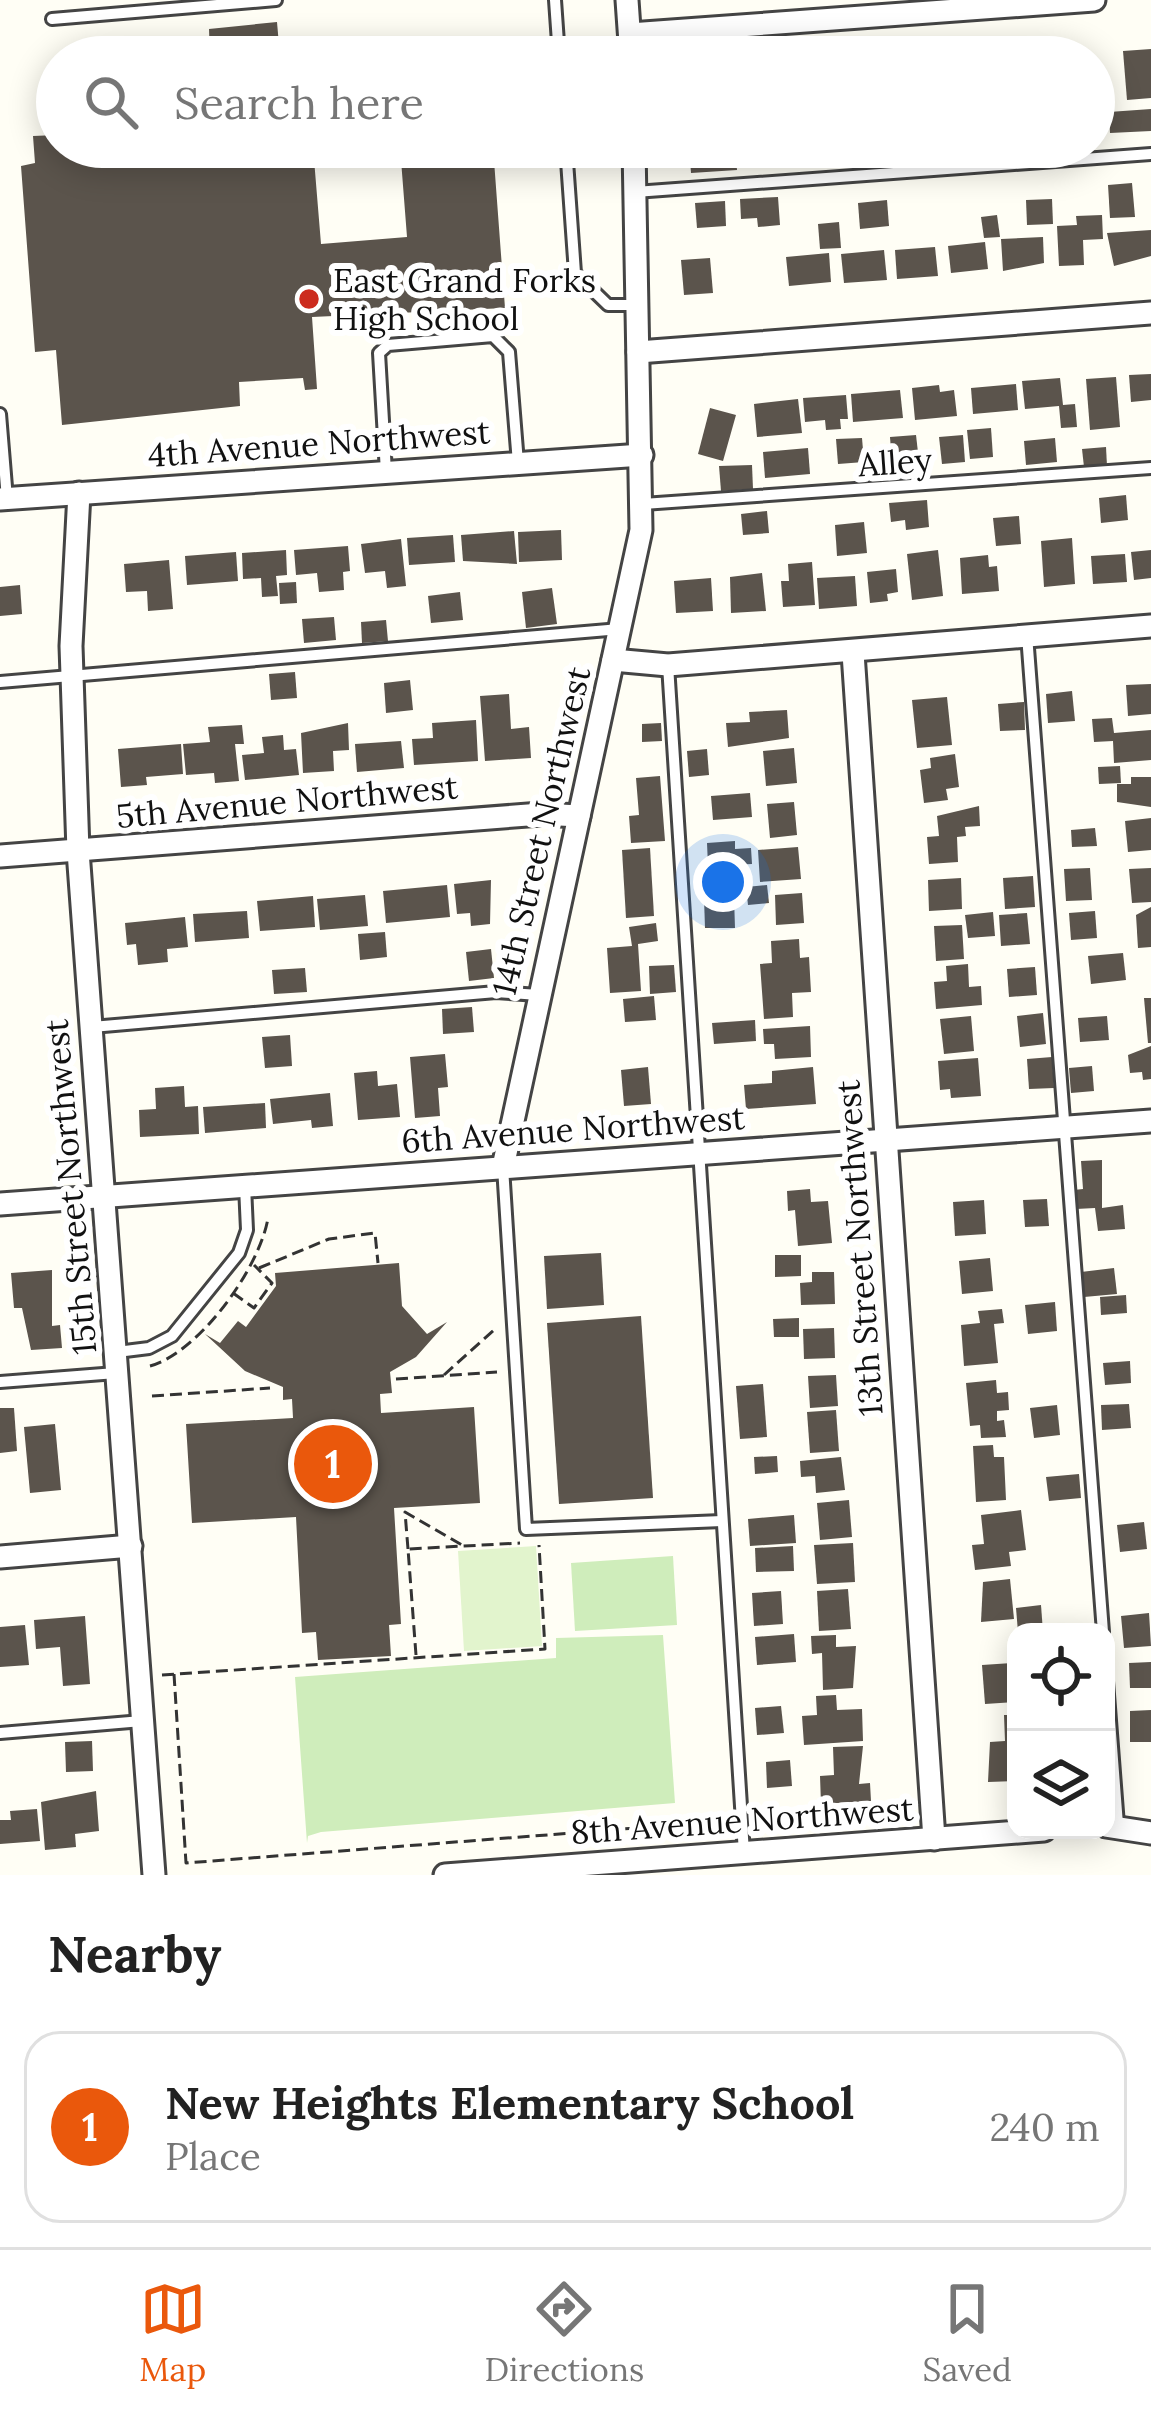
<!DOCTYPE html>
<html lang="en">
<head>
<meta charset="utf-8">
<style>
  :root { --surface:#fff; --page:#f6f6f6; --text:#222; --muted:#767676; --line:#e0e0e0; --accent:#ea580c }
  body { margin:0; font-family:Lora,serif; background:var(--page); color:var(--text) }
  .controls { position:absolute; right:36px; bottom:36px; display:grid; overflow:hidden; border-radius:24px; box-shadow:0 6px 30px #0003 }
  .controls button { width:108px; height:108px; display:grid; place-items:center; padding:0; border:0; border-bottom:3px solid var(--line); background:var(--surface); color:var(--text); font:60px sans-serif }
  .you { position:absolute; left:723px; top:882px; width:42px; height:42px; margin:-30px; border:9px solid #fff; border-radius:50%; background:#1a73e8; box-shadow:0 0 0 18px #1a73e833 }
  .badge { display:grid; place-items:center; width:78px; height:78px; border-radius:50%; background:var(--accent); color:#fff; font-size:39px; font-weight:700 }
  .pin { position:absolute; translate:-50% -50%; border:6px solid #fff; box-shadow:0 3px 12px #0006 }
  .list { margin:0; padding:0; list-style:none }
  h2 { display:flex; justify-content:space-between; align-items:center; height:156px; margin:0; padding:0 48px; font-size:51px }
  h2 small { font-size:39px; font-weight:400; color:var(--muted) }
  .list li { display:grid; grid-template-columns:78px 1fr auto; gap:36px; align-items:center; box-sizing:border-box; height:192px; margin:0 24px 24px; padding:0 24px; border:3px solid var(--line); border-radius:36px }
  .list b { display:block; font-size:45px; white-space:nowrap }
  .list p { margin:0; font-size:39px; white-space:nowrap; color:var(--muted) }
  .list em { font-size:39px; font-style:normal; color:var(--muted) }
  .icon { flex:none; width:66px; height:66px; fill:none; stroke:currentColor; stroke-width:2; stroke-linecap:round; stroke-linejoin:round }
  .map { position:relative; flex:none; width:1151px; height:1875px; overflow:hidden }
  .search { position:absolute; background:var(--surface); box-shadow:0 6px 30px #0003; left:36px; right:36px; top:36px; height:132px; display:flex; align-items:center; gap:30px; box-sizing:border-box; padding:0 42px; border-radius:66px; color:var(--muted); font-size:45px }
  .sheet { height:372px; background:var(--surface) }
  nav { display:flex; justify-content:space-around; align-items:center; box-sizing:border-box; height:168px; border-top:3px solid var(--line); background:var(--surface); font-size:33px; color:var(--muted) }
  nav a { display:grid; justify-items:center; gap:6px }
  nav .on { color:var(--accent) }
  .map>svg:first-child { display:block }
  .green { fill:#cfedbb }
  .pitch { fill:#e2f4cd }
  .building { fill:#5b544c }
  .lines { fill:none; stroke-linecap:round; stroke-linejoin:round }
  .lane-casing { stroke:#444; stroke-width:16 }
  .street-casing { stroke:#444; stroke-width:27 }
  .path { stroke:#333; stroke-width:3; stroke-dasharray:12 6; stroke-linecap:butt }
  .lane { stroke:#fff; stroke-width:10 }
  .street { stroke:#fff; stroke-width:21 }
  .poi-dot { fill:#cc2b1e; stroke:#fff; stroke-width:4.5 }
  .labels { text-anchor:middle; stroke-width:12; stroke-linejoin:round; paint-order:stroke }
  .poi-label { font-size:33px; fill:#111; stroke:#fff; text-anchor:start }
  .street-label { font-size:33px; fill:#111; stroke:#fff }
</style>
</head>
<body>
<div class="map">
<svg width="1151" height="1875" viewBox="0 0 1151 1875">
  <rect width="100%" height="100%" fill="#fffef5"/>
  <g class="green">
    <polygon points="673,1556 677,1625 575,1631 571,1563"/>
    <polygon points="663,1635 675,1803 321,1832 308,1836 307,1843 295,1677 556,1658 556,1638"/>
  </g>
  <polygon class="pitch" points="536,1546 542,1646 464,1651 458,1551"/>
  <g class="building">
    <polygon points="277,22 280,57 210,57 209,29"/>
    <polygon points="1151,49 1151,98 1127,100 1123,51"/>
    <polygon points="1151,109 1151,131 1110,133 1109,112"/>
    <polygon points="57,135 57,147 313,147 321,244 407,237 400,147 493,147 505,308 312,317 317,389 305,390 303,378 239,382 240,406 62,425 56,350 35,352 21,166 35,163 33,136"/>
    <polygon points="689,147 735,147 737,170 691,173"/>
    <polygon points="1132,183 1135,217 1110,218 1108,185"/>
    <polygon points="778,197 780,225 758,227 757,218 741,219 740,199"/>
    <polygon points="1052,199 1053,224 1027,225 1026,200"/>
    <polygon points="887,200 889,226 860,229 858,203"/>
    <polygon points="725,201 726,226 697,228 695,203"/>
    <polygon points="997,215 1000,237 984,238 981,217"/>
    <polygon points="1102,215 1103,239 1083,240 1084,265 1059,266 1057,226 1077,225 1076,216"/>
    <polygon points="839,222 841,248 820,249 818,224"/>
    <polygon points="1151,230 1151,256 1114,266 1107,233"/>
    <polygon points="1043,237 1044,263 1003,271 1001,239"/>
    <polygon points="985,242 988,269 951,273 948,246"/>
    <polygon points="935,247 938,276 897,279 895,250"/>
    <polygon points="884,250 887,280 844,283 841,254"/>
    <polygon points="829,253 831,282 789,286 786,257"/>
    <polygon points="710,258 713,293 684,295 681,260"/>
    <polygon points="1151,374 1151,400 1131,402 1129,375"/>
    <polygon points="1116,377 1120,427 1090,430 1086,379"/>
    <polygon points="1060,378 1063,405 1075,404 1077,427 1061,428 1059,406 1025,409 1022,381"/>
    <polygon points="1016,384 1018,410 973,414 971,388"/>
    <polygon points="939,385 940,392 954,390 957,416 915,420 912,388"/>
    <polygon points="900,390 903,418 853,422 851,394"/>
    <polygon points="846,395 848,419 840,419 841,429 826,430 825,420 805,422 803,398"/>
    <polygon points="798,399 802,433 757,437 754,404"/>
    <polygon points="710,408 736,415 723,461 698,454"/>
    <polygon points="991,428 993,457 970,459 967,430"/>
    <polygon points="916,435 919,461 892,463 890,437"/>
    <polygon points="963,435 965,462 942,464 939,437"/>
    <polygon points="862,438 864,462 838,464 836,439"/>
    <polygon points="1055,438 1057,462 1026,465 1024,441"/>
    <polygon points="1106,447 1107,466 1084,467 1082,449"/>
    <polygon points="808,448 810,474 765,478 763,452"/>
    <polygon points="752,465 753,489 721,491 719,466"/>
    <polygon points="1126,495 1128,520 1101,523 1099,498"/>
    <polygon points="927,500 929,527 906,530 905,520 891,522 889,503"/>
    <polygon points="767,511 769,533 743,535 741,514"/>
    <polygon points="1019,516 1021,544 996,546 993,518"/>
    <polygon points="864,522 867,553 837,556 835,525"/>
    <polygon points="561,530 562,560 519,562 518,532"/>
    <polygon points="514,531 517,564 463,561 461,535"/>
    <polygon points="453,535 455,562 409,565 407,538"/>
    <polygon points="1072,538 1075,584 1044,587 1041,541"/>
    <polygon points="401,539 406,586 387,588 385,571 365,573 361,544"/>
    <polygon points="348,546 350,571 343,572 344,590 319,592 317,573 296,575 294,550"/>
    <polygon points="286,550 287,575 276,576 278,596 262,597 261,578 243,579 242,553"/>
    <polygon points="938,550 943,596 912,600 907,554"/>
    <polygon points="1151,550 1151,578 1134,580 1131,552"/>
    <polygon points="236,552 238,581 187,585 185,556"/>
    <polygon points="1125,554 1127,582 1093,584 1091,556"/>
    <polygon points="988,555 989,567 997,566 999,591 962,594 960,558"/>
    <polygon points="169,560 173,609 148,611 147,591 126,592 124,564"/>
    <polygon points="812,562 815,605 783,607 781,581 789,581 788,564"/>
    <polygon points="896,569 898,592 887,594 888,601 870,603 867,572"/>
    <polygon points="762,573 766,611 731,613 730,577"/>
    <polygon points="855,576 857,606 819,609 817,578"/>
    <polygon points="711,578 713,611 676,613 674,581"/>
    <polygon points="296,582 297,603 280,604 279,583"/>
    <polygon points="20,585 22,614 0,616 0,587"/>
    <polygon points="552,588 557,624 526,628 522,592"/>
    <polygon points="460,592 463,620 431,623 428,596"/>
    <polygon points="334,617 336,640 304,643 302,619"/>
    <polygon points="386,620 388,641 362,643 361,622"/>
    <polygon points="295,672 297,698 271,700 269,674"/>
    <polygon points="410,680 413,710 386,713 384,683"/>
    <polygon points="1151,684 1151,714 1128,716 1126,685"/>
    <polygon points="1072,691 1075,721 1048,723 1046,694"/>
    <polygon points="509,694 511,729 529,727 531,758 485,761 480,696"/>
    <polygon points="947,697 952,745 917,748 912,700"/>
    <polygon points="1024,702 1025,730 1000,731 998,704"/>
    <polygon points="787,710 789,738 728,747 726,723 750,722 749,712"/>
    <polygon points="1112,718 1114,733 1151,730 1151,760 1114,763 1113,741 1094,742 1092,719"/>
    <polygon points="476,720 478,761 414,765 412,739 433,738 432,723"/>
    <polygon points="348,723 349,750 333,751 334,771 303,773 301,733"/>
    <polygon points="661,723 662,741 642,742 642,724"/>
    <polygon points="242,725 244,744 235,744 239,781 215,783 214,773 186,775 183,744 210,742 208,727"/>
    <polygon points="283,735 284,750 296,749 299,775 245,780 242,755 264,753 262,737"/>
    <polygon points="401,741 404,768 357,772 355,744"/>
    <polygon points="181,744 183,774 146,777 147,785 121,787 118,749"/>
    <polygon points="794,748 797,783 766,786 763,751"/>
    <polygon points="707,749 709,775 689,777 687,751"/>
    <polygon points="955,754 959,787 946,789 948,800 924,803 920,770 931,768 930,758"/>
    <polygon points="1120,766 1121,783 1099,784 1098,767"/>
    <polygon points="660,776 665,841 631,843 629,816 639,815 636,778"/>
    <polygon points="1131,777 1151,777 1151,807 1117,802 1117,784 1131,784"/>
    <polygon points="750,793 752,817 713,820 711,796"/>
    <polygon points="794,802 797,835 770,838 767,804"/>
    <polygon points="979,806 980,826 965,827 966,836 957,837 958,862 929,864 927,837 939,836 937,816"/>
    <polygon points="1151,818 1151,850 1128,852 1125,821"/>
    <polygon points="1095,828 1097,846 1072,847 1071,830"/>
    <polygon points="735,841 735,849 751,848 752,864 708,866 707,843"/>
    <polygon points="798,847 801,879 760,882 758,850"/>
    <polygon points="650,848 654,916 626,918 622,850"/>
    <polygon points="1090,868 1092,900 1066,901 1064,869"/>
    <polygon points="1151,868 1151,902 1132,903 1129,869"/>
    <polygon points="1033,876 1035,907 1005,909 1003,878"/>
    <polygon points="961,878 962,909 929,911 928,880"/>
    <polygon points="491,880 490,924 471,926 470,913 457,914 454,884"/>
    <polygon points="447,885 450,917 386,923 383,891"/>
    <polygon points="767,885 769,903 748,905 746,887"/>
    <polygon points="802,893 804,923 776,925 775,895"/>
    <polygon points="365,895 368,926 320,930 317,899"/>
    <polygon points="313,896 315,927 260,931 257,901"/>
    <polygon points="734,897 735,928 705,928 704,898"/>
    <polygon points="1151,907 1151,947 1138,948 1136,915"/>
    <polygon points="247,911 249,938 195,942 193,914"/>
    <polygon points="1095,911 1097,938 1071,940 1069,913"/>
    <polygon points="993,912 995,936 968,938 965,915"/>
    <polygon points="1027,913 1030,944 1001,946 999,915"/>
    <polygon points="185,917 188,947 167,949 168,962 138,965 136,944 127,945 125,923"/>
    <polygon points="656,923 658,941 638,944 641,991 610,993 607,948 632,946 629,927"/>
    <polygon points="962,925 964,959 936,961 934,926"/>
    <polygon points="385,932 387,957 360,960 358,934"/>
    <polygon points="799,939 800,958 809,957 811,992 792,993 793,1017 764,1019 760,964 772,963 771,941"/>
    <polygon points="491,949 494,978 469,981 466,952"/>
    <polygon points="1123,953 1126,980 1091,984 1088,956"/>
    <polygon points="968,964 969,987 981,986 982,1005 936,1009 934,982 947,981 946,966"/>
    <polygon points="674,965 676,992 650,994 649,966"/>
    <polygon points="1035,967 1037,995 1009,997 1007,969"/>
    <polygon points="305,968 307,992 274,994 272,970"/>
    <polygon points="654,996 656,1020 625,1022 623,999"/>
    <polygon points="1144,998 1151,998 1151,1043 1148,1043"/>
    <polygon points="472,1007 474,1032 443,1034 442,1009"/>
    <polygon points="1043,1013 1046,1044 1020,1047 1017,1016"/>
    <polygon points="971,1016 974,1051 944,1054 940,1019"/>
    <polygon points="1107,1016 1109,1040 1080,1042 1078,1018"/>
    <polygon points="755,1020 756,1041 714,1044 712,1023"/>
    <polygon points="810,1026 811,1057 775,1059 774,1044 764,1044 763,1029"/>
    <polygon points="290,1035 292,1066 265,1068 262,1037"/>
    <polygon points="1151,1046 1151,1079 1143,1080 1142,1072 1130,1073 1128,1055"/>
    <polygon points="445,1054 448,1087 438,1088 440,1116 415,1118 410,1057"/>
    <polygon points="1052,1057 1054,1088 1029,1089 1027,1059"/>
    <polygon points="978,1058 981,1096 951,1098 950,1089 940,1090 938,1061"/>
    <polygon points="1092,1066 1094,1091 1071,1093 1069,1068"/>
    <polygon points="648,1067 651,1104 624,1106 621,1070"/>
    <polygon points="813,1067 816,1104 746,1109 744,1085 772,1083 772,1071"/>
    <polygon points="377,1071 378,1086 397,1084 400,1117 358,1120 354,1073"/>
    <polygon points="184,1086 185,1107 198,1106 199,1134 140,1137 139,1110 156,1109 155,1088"/>
    <polygon points="330,1093 333,1126 312,1128 311,1120 273,1124 270,1099"/>
    <polygon points="265,1103 266,1128 205,1133 203,1107"/>
    <polygon points="1102,1160 1102,1208 1123,1205 1125,1229 1098,1231 1095,1208 1076,1209 1074,1190 1083,1189 1081,1161"/>
    <polygon points="810,1189 811,1202 828,1201 832,1243 798,1246 795,1210 788,1211 787,1191"/>
    <polygon points="1047,1199 1049,1226 1025,1227 1023,1200"/>
    <polygon points="984,1200 986,1234 955,1236 953,1202"/>
    <polygon points="601,1253 604,1305 547,1309 544,1256"/>
    <polygon points="775,1255 801,1255 801,1276 775,1277"/>
    <polygon points="990,1258 993,1291 962,1294 959,1261"/>
    <polygon points="399,1263 402,1306 427,1334 447,1322 416,1357 390,1372 392,1393 380,1394 381,1413 474,1407 480,1503 394,1508 401,1624 389,1625 391,1656 318,1660 316,1632 302,1633 296,1517 192,1523 186,1424 293,1418 292,1399 283,1400 283,1387 245,1371 205,1334 220,1343 238,1321 246,1327 276,1286 275,1273"/>
    <polygon points="1114,1268 1117,1294 1084,1297 1081,1272"/>
    <polygon points="52,1270 52,1326 60,1325 62,1348 31,1350 22,1308 14,1308 11,1273"/>
    <polygon points="812,1272 834,1272 835,1304 801,1305 800,1283 812,1282"/>
    <polygon points="1126,1295 1127,1313 1101,1315 1100,1297"/>
    <polygon points="1055,1302 1057,1331 1028,1334 1025,1305"/>
    <polygon points="1002,1309 1004,1323 994,1324 998,1363 964,1366 961,1325 980,1323 978,1311"/>
    <polygon points="641,1316 653,1498 559,1504 547,1323"/>
    <polygon points="799,1318 799,1337 774,1337 773,1319"/>
    <polygon points="834,1328 835,1358 804,1359 803,1329"/>
    <polygon points="1130,1361 1131,1383 1105,1385 1103,1363"/>
    <polygon points="836,1375 838,1406 810,1408 808,1376"/>
    <polygon points="996,1380 997,1393 1008,1392 1009,1410 997,1411 997,1421 1004,1420 1006,1437 981,1438 980,1425 970,1426 966,1383"/>
    <polygon points="763,1384 767,1437 740,1439 736,1386"/>
    <polygon points="1129,1404 1131,1428 1102,1430 1101,1405"/>
    <polygon points="1057,1405 1060,1435 1034,1438 1030,1408"/>
    <polygon points="0,1408 14,1408 17,1451 0,1453"/>
    <polygon points="836,1410 839,1451 810,1453 807,1412"/>
    <polygon points="55,1424 61,1490 30,1493 24,1427"/>
    <polygon points="993,1445 994,1457 1004,1457 1006,1500 976,1502 973,1446"/>
    <polygon points="777,1456 778,1472 755,1474 754,1457"/>
    <polygon points="841,1457 845,1490 816,1493 815,1476 801,1477 800,1461"/>
    <polygon points="1079,1474 1081,1498 1049,1501 1046,1477"/>
    <polygon points="849,1500 852,1537 820,1540 817,1503"/>
    <polygon points="1021,1510 1026,1550 1009,1552 1011,1566 975,1570 972,1545 984,1544 981,1515"/>
    <polygon points="794,1515 796,1543 750,1546 748,1519"/>
    <polygon points="1144,1522 1147,1549 1120,1552 1117,1525"/>
    <polygon points="853,1543 855,1582 817,1584 814,1545"/>
    <polygon points="793,1546 794,1571 756,1572 755,1548"/>
    <polygon points="1010,1579 1014,1619 981,1622 983,1582"/>
    <polygon points="848,1589 851,1629 819,1631 817,1591"/>
    <polygon points="781,1591 783,1624 754,1626 752,1593"/>
    <polygon points="1041,1605 1043,1632 1018,1632 1016,1608"/>
    <polygon points="1149,1613 1151,1646 1124,1648 1121,1616"/>
    <polygon points="85,1616 90,1684 63,1686 60,1647 36,1649 34,1620"/>
    <polygon points="25,1625 29,1665 0,1667 0,1627"/>
    <polygon points="794,1634 796,1662 757,1665 755,1637"/>
    <polygon points="836,1635 836,1647 856,1646 853,1688 823,1690 822,1653 812,1654 811,1636"/>
    <polygon points="1151,1662 1151,1688 1130,1688 1129,1663"/>
    <polygon points="1012,1663 1015,1702 985,1704 982,1665"/>
    <polygon points="836,1695 837,1710 862,1709 863,1741 804,1745 802,1716 817,1715 816,1696"/>
    <polygon points="781,1706 784,1733 757,1735 755,1708"/>
    <polygon points="1151,1710 1151,1742 1130,1742 1130,1711"/>
    <polygon points="1004,1715 1016,1715 1016,1781 988,1782 990,1742 1005,1741"/>
    <polygon points="92,1741 93,1771 66,1772 65,1742"/>
    <polygon points="863,1746 859,1784 870,1783 871,1801 821,1804 820,1776 834,1775 833,1747"/>
    <polygon points="790,1760 792,1786 767,1788 766,1762"/>
    <polygon points="96,1791 99,1831 75,1834 76,1847 45,1850 41,1802"/>
    <polygon points="37,1809 40,1841 0,1844 0,1820 11,1820 10,1811"/>
  </g>
  <g class="lines">
    <defs>
      <g id="lane">
        <polyline points="555,0 559,57"/>
        <polyline points="52,19 276,0"/>
        <polyline points="566,147 575,273 608,305 636,305"/>
        <polyline points="635,192 1151,154"/>
        <polyline points="0,414 7,499"/>
        <polyline points="386,472 379,353 388,345 493,336 509,352 518,463"/>
        <polyline points="643,504 1151,468"/>
        <polyline points="1027,635 1103,1632"/>
        <polyline points="668,665 744,1853"/>
        <polyline points="0,682 620,629"/>
        <polyline points="92,1027 496,992 538,995"/>
        <polyline points="503,1167 526,1529 722,1521"/>
        <polyline points="117,1352 149,1348 172,1336 239,1253 247,1230 245,1186"/>
        <polyline points="0,1382 116,1373"/>
        <polyline points="1106,1668 1118,1825"/>
        <polyline points="0,1733 142,1721"/>
      </g>
      <g id="street">
        <polyline points="627,0 631,57"/>
        <polyline points="630,34 1094,0"/>
        <polyline points="638,352 1151,313"/>
        <polyline points="79,493 71,646 78,851 154,1875"/>
        <polyline points="0,499 642,455"/>
        <polyline points="853,653 934,1839"/>
        <polyline points="613,660 668,665 1151,626"/>
        <polyline points="0,856 541,814 579,816"/>
        <polyline points="503,1167 641,530 634,147"/>
        <polyline points="0,1204 1151,1121"/>
        <polyline points="0,1557 131,1546"/>
        <polyline points="1106,1826 1151,1833"/>
        <polyline points="445,1875 1044,1830"/>
      </g>
    </defs>
    <use href="#lane" class="lane-casing"/>
    <use href="#street" class="street-casing"/>
    <g class="path">
      <polyline points="259,1268 329,1239 375,1233 378,1263"/>
      <polyline points="233,1293 254,1308 272,1283 254,1265"/>
      <path d="M150 1366C200 1352 260 1267 268 1218"/>
      <polyline points="444,1375 495,1329"/>
      <polyline points="396,1379 497,1372"/>
      <polyline points="152,1396 270,1388"/>
      <polyline points="408,1549 405,1512 462,1545"/>
      <polyline points="416,1655 408,1549 520,1543"/>
      <polyline points="174,1674 186,1863 726,1821"/>
      <polyline points="162,1675 545,1649 539,1545"/>
    </g>
    <use href="#lane" class="lane"/>
    <use href="#street" class="street"/>
  </g>
  <circle class="poi-dot" cx="309" cy="299" r="12"/>
  <g class="labels">
    <g class="poi-label">
      <text x="333" y="292">East Grand Forks<tspan x="333" dy="38">High School</tspan></text>
    </g>
    <g class="street-label">
      <text transform="translate(319 443) rotate(-4)" y="12">4th Avenue Northwest</text>
      <text transform="translate(895 462) rotate(-4)" y="12">Alley</text>
      <text transform="translate(287 801) rotate(-5)" y="12">5th Avenue Northwest</text>
      <text transform="translate(541 831) rotate(-77)" y="12">14th Street Northwest</text>
      <text transform="translate(573 1129) rotate(-4)" y="12">6th Avenue Northwest</text>
      <text transform="translate(70 1187) rotate(-95)" y="12">15th Street Northwest</text>
      <text transform="translate(859 1248) rotate(-94)" y="12">13th Street Northwest</text>
      <text transform="translate(742 1820) rotate(-4)" y="12">8th Avenue Northwest</text>
    </g>
  </g>
</svg>
<div class="controls">
<button><svg class="icon" aria-label="locate" viewBox="0 0 24 24"><circle cx="12" cy="12" r="6"/><path d="M12 2v4M12 18v4M2 12h4M18 12h4"/></svg></button>
<button><svg class="icon" aria-label="layers" viewBox="0 0 24 24"><path d="M12 4l9 5-9 5-9-5zM3 14l9 5 9-5"/></svg></button>
</div>
<div class="you"></div>
<div class="pin badge" style="left:333px;top:1464px">1</div>
<div class="search"><svg class="icon" aria-label="search" viewBox="0 0 24 24"><circle cx="10" cy="10" r="6"/><path d="M15 15l6 6"/></svg>Search here</div>
</div>
<section class="sheet">
<h2>Nearby<small></small></h2>
<ul class="list">
<li><span class="badge">1</span><div><b>New Heights Elementary School</b><p>Place</p></div><em>240 m</em></li>
</ul>
</section>
<nav>
<a class="on"><svg class="icon" aria-label="map" viewBox="0 0 24 24"><path d="M3 6l6-2 6 2 6-2v14l-6 2-6-2-6 2zM9 4v14M15 6v14"/></svg>Map</a>
<a><svg class="icon" aria-label="directions" viewBox="0 0 24 24"><path d="M12 3l9 9-9 9-9-9zM9 14v-3h6M13 9l2 2-2 2"/></svg>Directions</a>
<a><svg class="icon" aria-label="saved" viewBox="0 0 24 24"><path d="M7 4h10v16l-5-4-5 4z"/></svg>Saved</a>
</nav>
</body>
</html>
